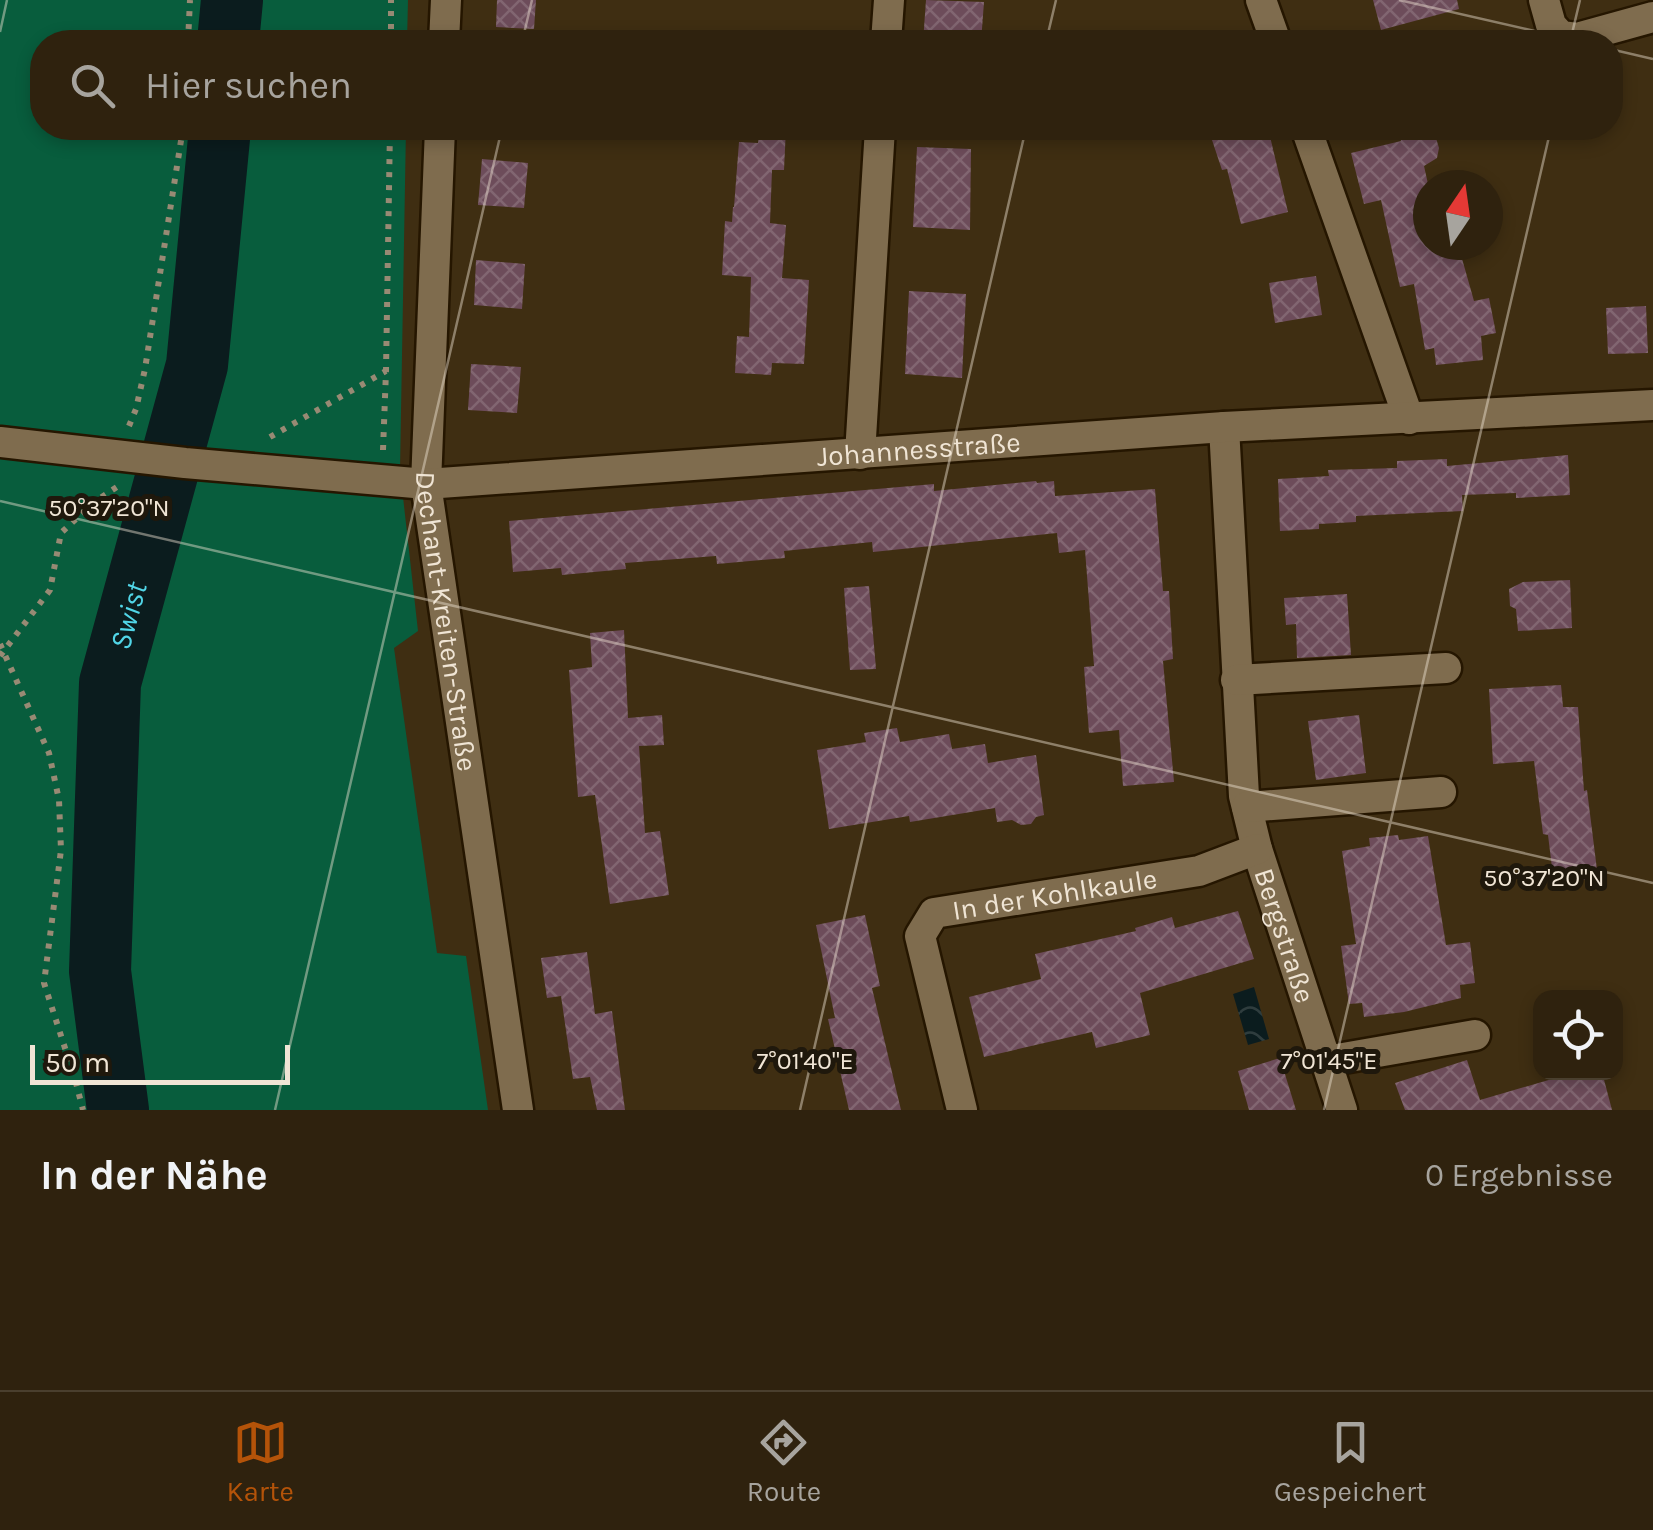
<!DOCTYPE html>
<html lang="de">
<head>
<meta charset="utf-8">
<style>
  :root { --surface:#2f220e; --page:#372a17; --text:#f1f3f6; --muted:#a7a49e; --line:#4a3f2e; --accent:#b45309 }
  body { margin:0; font-family:Karla,sans-serif; background:var(--page); color:var(--text) }
  .controls { position:absolute; right:30px; bottom:30px; display:grid; overflow:hidden; border-radius:20px; box-shadow:0 5px 15px #0003 }
  .controls button { width:90px; height:90px; display:grid; place-items:center; padding:0; border:0; border-bottom:2px solid var(--line); background:var(--surface); color:var(--text); font:50px sans-serif }
  .compass { position:absolute; left:1413px; top:170px; width:90px; height:90px; border-radius:50%; background:var(--surface); box-shadow:0 5px 15px #0003; rotate:13deg }
  .scale { position:absolute; left:30px; bottom:25px; width:260px; box-sizing:border-box; padding-left:10px; border:5px solid #f0e5d5; border-top:0; font-size:28px; line-height:35px; white-space:nowrap; color:#f0e5d5; -webkit-text-stroke:8px #1f180c; paint-order:stroke }
  .list { margin:0; padding:0; list-style:none }
  h2 { display:flex; justify-content:space-between; align-items:center; height:130px; margin:0; padding:0 40px; font-size:42px }
  h2 small { font-size:32px; font-weight:400; color:var(--muted) }
  .icon { flex:none; width:55px; height:55px; fill:none; stroke:currentColor; stroke-width:2; stroke-linecap:round; stroke-linejoin:round }
  .map { position:relative; flex:none; width:1653px; height:1110px; overflow:hidden }
  .search { position:absolute; background:var(--surface); box-shadow:0 5px 15px #0003; left:30px; right:30px; top:30px; height:110px; display:flex; align-items:center; gap:25px; box-sizing:border-box; padding:0 35px; border-radius:40px; color:var(--muted); font-size:38px }
  .sheet { height:280px; background:var(--surface) }
  nav { display:flex; justify-content:space-around; align-items:center; box-sizing:border-box; height:140px; border-top:2px solid var(--line); background:var(--surface); font-size:28px; color:var(--muted) }
  nav a { display:grid; justify-items:center; gap:5px }
  nav .on { color:var(--accent) }
  .map>svg:first-child { display:block }
  .green { fill:#085d3d }
  .water { fill:url(#water-waves) }
  .lines { fill:none; stroke-linecap:round; stroke-linejoin:round }
  .river { stroke:#0b1c1e; stroke-width:62 }
  .building { fill:url(#building-cross-hatch) }
  .street-casing { stroke:#251600; stroke-width:35 }
  .path { stroke:#988a74; stroke-width:6; stroke-dasharray:5 8; stroke-linecap:butt }
  .street { stroke:#7f6c4e; stroke-width:30 }
  .ticks { fill:none; stroke:#f0e5d5; stroke-width:2.5; stroke-opacity:0.45 }
  .labels { text-anchor:middle; stroke-width:10; stroke-linejoin:round; paint-order:stroke }
  .street-label { font-size:28px; fill:#f0e5d5; stroke:#1f180c }
  .water-label { font-size:30px; font-style:italic; fill:#51d5e7; stroke:#1f180c }
  .ticks-label { font-size:25px; text-anchor:middle; fill:#f0e5d5; stroke:#1f180c; stroke-width:10; stroke-linejoin:round; paint-order:stroke }
</style>
</head>
<body>
<div class="map">
<svg width="1653" height="1110" viewBox="0 0 1653 1110">
  <defs>
    <pattern id="water-waves" width="16" height="10" patternUnits="userSpaceOnUse" patternTransform="scale(2.5)"><rect width="16" height="10" fill="#0b1c1e"/><path d="M0 5q4-4 8 0t8 0" fill="none" stroke="#2f3d3e"/></pattern>
    <pattern id="building-cross-hatch" width="8" height="8" patternUnits="userSpaceOnUse" patternTransform="scale(2.5)"><rect width="8" height="8" fill="#6d4c5a"/><path d="M0 0l8 8M0 8l8-8" fill="none" stroke="#826671"/></pattern>
  </defs>
  <rect width="100%" height="100%" fill="#3f2e12"/>
  <polygon class="green" points="0,0 408,0 407,42 42,42 42,128 406,128 400,470 418,631 394,648 437,953 466,956 488,1110 0,1110"/>
  <polygon class="water" points="1254,987 1269,1039 1248,1045 1233,994"/>
  <g class="lines">
    <g class="river">
      <polyline points="228,42 232,0"/>
      <path id="s1" d="M118 1110 100 971 110 683 197 365 220 128"/>
    </g>
  </g>
  <g class="building">
    <polygon points="497,0 536,0 534,29 496,27"/>
    <polygon points="926,0 984,2 981,42 923,42"/>
    <polygon points="1373,0 1457,0 1459,9 1381,30"/>
    <polygon points="760,128 786,128 784,170 772,170 770,223 786,225 782,278 809,280 804,364 772,363 771,375 735,373 737,336 749,337 751,277 722,275 725,221 732,222 733,207 734,207 739,142 758,143"/>
    <polygon points="1208,128 1268,128 1288,212 1241,224 1227,169 1222,170"/>
    <polygon points="1398,128 1433,128 1439,148 1437,158 1424,166 1428,184 1428,245 1440,245 1442,252 1459,248 1474,301 1489,298 1496,333 1481,336 1483,360 1436,365 1434,348 1425,350 1414,284 1400,287 1381,200 1364,204 1351,153 1401,141"/>
    <polygon points="917,147 971,149 970,230 913,227"/>
    <polygon points="482,159 528,163 524,208 478,205"/>
    <polygon points="476,260 525,264 522,309 474,305"/>
    <polygon points="1316,276 1322,315 1275,323 1269,283"/>
    <polygon points="909,291 966,294 962,378 905,374"/>
    <polygon points="1646,306 1648,353 1608,354 1606,308"/>
    <polygon points="471,364 521,367 517,413 468,410"/>
    <polygon points="1568,455 1570,495 1516,498 1516,493 1462,495 1463,511 1356,516 1356,522 1319,524 1319,529 1280,531 1278,479 1329,476 1328,470 1397,468 1397,461 1447,459 1447,466"/>
    <polygon points="1036,481 1037,483 1054,481 1055,496 1155,489 1163,591 1169,591 1173,659 1163,661 1174,782 1123,786 1119,730 1089,733 1084,667 1094,666 1085,550 1059,553 1057,533 873,552 872,542 784,551 785,558 717,564 716,556 625,563 626,569 562,575 561,568 513,572 509,521 934,484 934,491"/>
    <polygon points="1570,580 1572,628 1518,631 1516,609 1510,606 1509,589 1523,582"/>
    <polygon points="869,586 876,669 850,670 844,588"/>
    <polygon points="1347,594 1351,655 1297,658 1296,624 1286,625 1284,598"/>
    <polygon points="624,630 628,718 662,715 664,745 639,746 645,833 660,831 669,895 610,904 595,795 578,797 569,670 592,667 590,633"/>
    <polygon points="1561,685 1563,707 1578,707 1584,791 1587,790 1598,878 1554,884 1548,835 1543,834 1534,761 1493,764 1489,689"/>
    <polygon points="1359,715 1366,773 1316,780 1308,721"/>
    <polygon points="897,728 900,742 949,734 952,749 985,744 988,763 1036,755 1044,815 1036,817 1031,824 1021,825 1012,820 997,822 995,808 910,822 909,816 829,829 817,750 866,742 864,733"/>
    <polygon points="1398,835 1399,840 1428,836 1446,945 1470,942 1475,983 1460,985 1461,998 1404,1012 1364,1017 1362,1003 1349,1004 1341,946 1356,944 1342,851 1370,846 1369,838"/>
    <polygon points="1238,911 1254,959 1140,993 1150,1035 1096,1048 1092,1032 984,1057 969,997 1041,979 1035,954 1136,931 1135,928 1172,917 1175,928"/>
    <polygon points="865,915 880,986 872,988 901,1110 849,1110 828,1019 835,1018 816,925"/>
    <polygon points="587,952 595,1014 612,1011 625,1110 597,1110 590,1077 573,1079 561,996 547,998 541,958"/>
    <polygon points="1280,1058 1296,1110 1249,1110 1238,1071"/>
    <polygon points="1467,1060 1480,1100 1552,1079 1551,1072 1602,1072 1612,1110 1405,1110 1395,1083"/>
  </g>
  <g class="lines">
    <defs>
      <g id="street">
        <polyline points="1261,0 1276,42"/>
        <polyline points="1544,0 1551,25 1561,36 1577,38 1653,17"/>
        <polyline points="444,42 446,0"/>
        <polyline points="886,42 889,0"/>
        <path id="s2" d="M440 128 426 484 518 1110"/>
        <polyline points="1306,128 1409,419"/>
        <path id="s3" d="M1224 427 1244 796 1257 849 1342 1110"/>
        <path id="s4" d="M0 442 185 463 426 484 1224 427 1653 405"/>
        <polyline points="860,454 880,128"/>
        <polyline points="1236,680 1446,668"/>
        <polyline points="1247,807 1441,792"/>
        <polyline points="1326,1061 1475,1035"/>
        <path id="s5" d="M962 1110 920 936 934 913 1199 871 1257 849"/>
      </g>
    </defs>
    <use href="#street" class="street-casing"/>
    <g class="path">
      <polyline points="188,42 190,0"/>
      <polyline points="391,42 391,0"/>
      <polyline points="129,426 136,409 145,369 183,128"/>
      <polyline points="270,437 386,371"/>
      <polyline points="383,450 386,371 390,128"/>
      <polyline points="0,644 49,753 59,800 61,850 44,983 75,1079 83,1110"/>
      <polyline points="0,656 50,590 61,533 94,502 120,485"/>
    </g>
    <use href="#street" class="street"/>
  </g>
  <path class="ticks" d="M1399 0 1583 42M0 32 7 0M522 42 532 0M1046 42 1056 0M1570 42 1580 0M1610 49 1653 59M0 501 1653 883M275 1110 502 128M800 1110 1026 128M1324 1110 1551 128"/>
  <g class="labels">
    <g class="street-label">
      <text dy="10" stroke="none"><textPath href="#s4" startOffset="922">Johannesstraße</textPath></text>
      <text dy="10" stroke="none"><textPath href="#s2" startOffset="495">Dechant-Kreiten-Straße</textPath></text>
      <text dy="10" stroke="none"><textPath href="#s5" startOffset="328">In der Kohlkaule</textPath></text>
      <text dy="10" stroke="none"><textPath href="#s3" startOffset="515">Bergstraße</textPath></text>
    </g>
    <g class="water-label">
      <text dy="10" stroke="none"><textPath href="#s1" startOffset="498">Swist</textPath></text>
    </g>
  </g>
  <g class="ticks-label">
    <text x="109" y="516">50°37'20"N</text>
    <text x="1544" y="886">50°37'20"N</text>
    <text x="805" y="1069">7°01'40"E</text>
    <text x="1329" y="1069">7°01'45"E</text>
  </g>
</svg>
<div class="controls">
<button><svg class="icon" aria-label="locate" viewBox="0 0 24 24"><circle cx="12" cy="12" r="6"/><path d="M12 2v4M12 18v4M2 12h4M18 12h4"/></svg></button>
</div>
<svg class="compass" viewBox="-18 -18 36 36"><path d="M0-13l5 13h-10z" fill="#e53935"/><path d="M0 13l5-13h-10z" fill="#a7a49e"/></svg>
<div class="scale">50 m</div>
<div class="search"><svg class="icon" aria-label="search" viewBox="0 0 24 24"><circle cx="10" cy="10" r="6"/><path d="M15 15l6 6"/></svg>Hier suchen</div>
</div>
<section class="sheet">
<h2>In der Nähe<small>0 Ergebnisse</small></h2>
<ul class="list">
</ul>
</section>
<nav>
<a class="on"><svg class="icon" aria-label="map" viewBox="0 0 24 24"><path d="M3 6l6-2 6 2 6-2v14l-6 2-6-2-6 2zM9 4v14M15 6v14"/></svg>Karte</a>
<a><svg class="icon" aria-label="directions" viewBox="0 0 24 24"><path d="M12 3l9 9-9 9-9-9zM9 14v-3h6M13 9l2 2-2 2"/></svg>Route</a>
<a><svg class="icon" aria-label="saved" viewBox="0 0 24 24"><path d="M7 4h10v16l-5-4-5 4z"/></svg>Gespeichert</a>
</nav>
</body>
</html>
